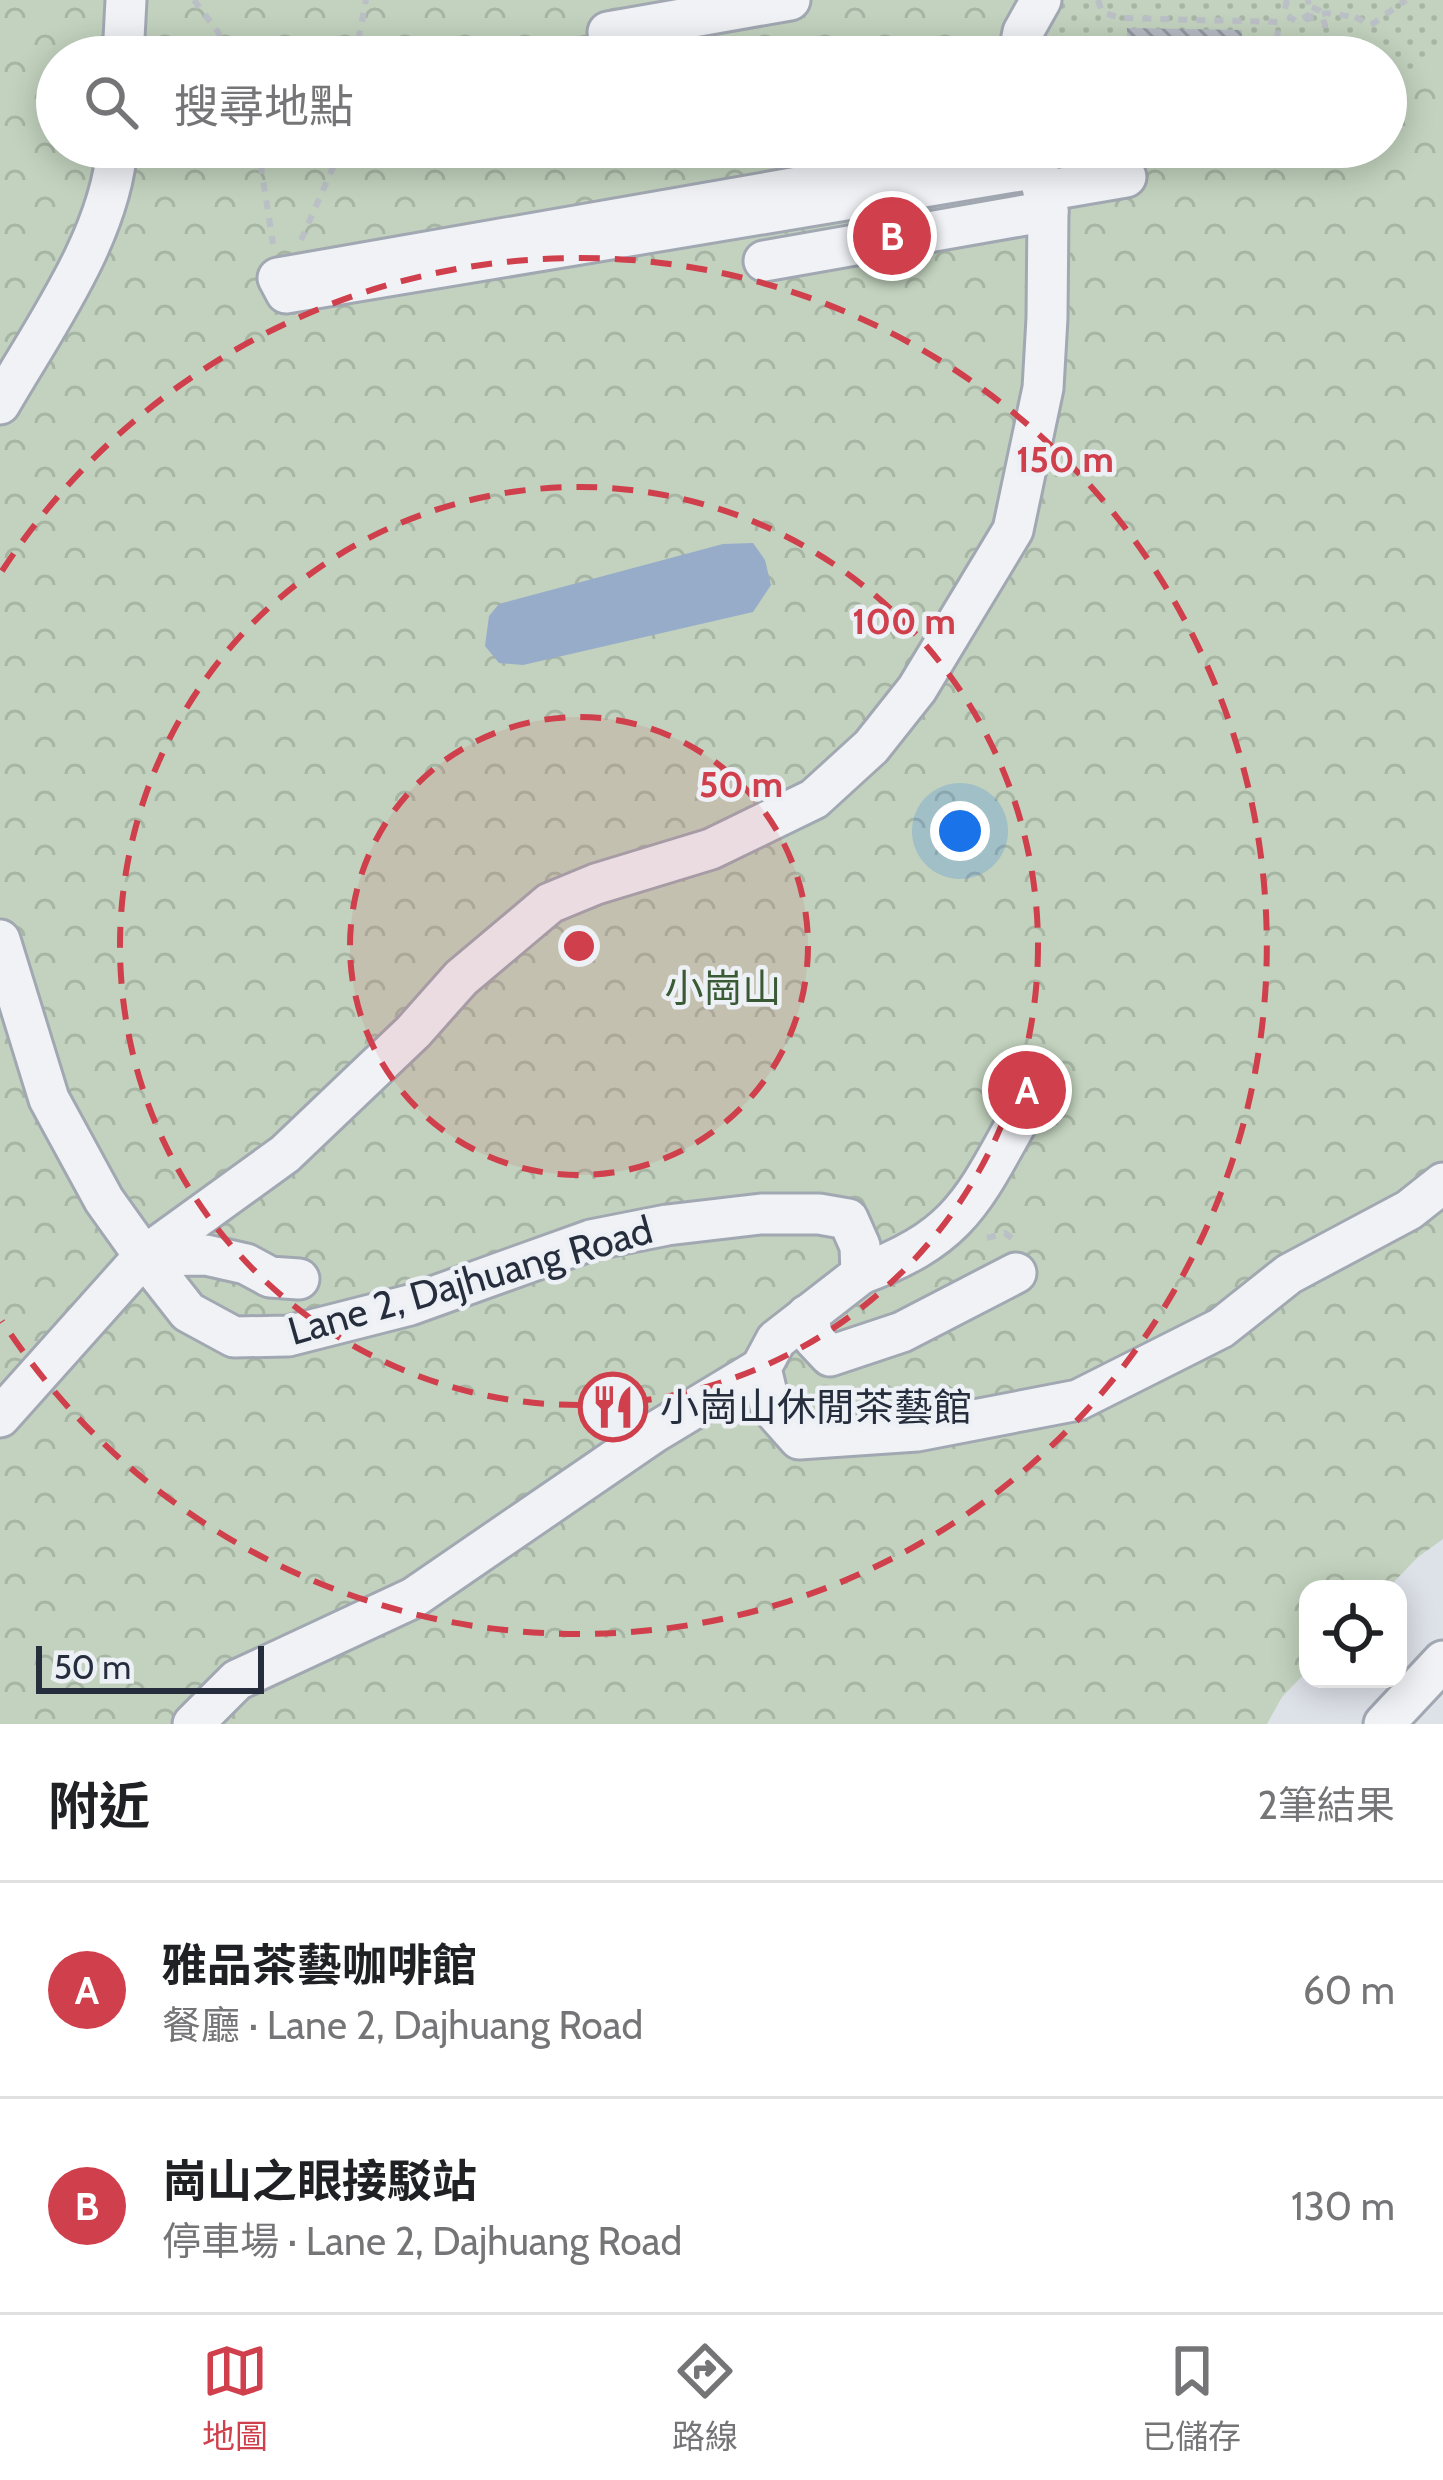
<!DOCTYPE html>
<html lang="zh-TW">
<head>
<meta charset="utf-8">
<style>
  :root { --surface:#fff; --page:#f6f6f6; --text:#202124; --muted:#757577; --line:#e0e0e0; --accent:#d03f4c }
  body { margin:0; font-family:Cabin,"Noto Sans TC",sans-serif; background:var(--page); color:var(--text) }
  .controls { position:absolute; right:36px; bottom:36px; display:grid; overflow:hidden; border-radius:24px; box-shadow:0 6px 30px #0003 }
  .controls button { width:108px; height:108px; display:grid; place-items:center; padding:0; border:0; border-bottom:3px solid var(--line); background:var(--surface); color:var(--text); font:60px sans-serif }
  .scale { position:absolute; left:36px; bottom:30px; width:228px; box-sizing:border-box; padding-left:12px; border:6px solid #262e3e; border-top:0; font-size:33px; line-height:42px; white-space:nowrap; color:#262e3e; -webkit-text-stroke:9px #edf0f5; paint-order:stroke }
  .you { position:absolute; left:960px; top:831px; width:42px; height:42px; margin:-30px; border:9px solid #fff; border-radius:50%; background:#1a73e8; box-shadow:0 0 0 18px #1a73e833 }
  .badge { display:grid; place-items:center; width:78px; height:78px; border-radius:50%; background:var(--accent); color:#fff; font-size:39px; font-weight:700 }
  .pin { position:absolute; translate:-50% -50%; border:6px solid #fff; box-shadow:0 3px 12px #0006 }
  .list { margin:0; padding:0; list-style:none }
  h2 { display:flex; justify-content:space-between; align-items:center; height:156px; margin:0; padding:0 48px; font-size:51px }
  h2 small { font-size:39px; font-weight:400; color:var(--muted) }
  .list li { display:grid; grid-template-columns:78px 1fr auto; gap:36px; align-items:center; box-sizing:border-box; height:216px; padding:0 48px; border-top:3px solid var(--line) }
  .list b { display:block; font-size:45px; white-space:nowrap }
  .list p { margin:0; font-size:39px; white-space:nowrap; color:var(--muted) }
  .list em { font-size:39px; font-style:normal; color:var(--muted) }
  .icon { flex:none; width:66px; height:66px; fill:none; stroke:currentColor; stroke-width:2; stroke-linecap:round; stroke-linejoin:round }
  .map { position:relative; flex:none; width:1443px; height:1724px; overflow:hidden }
  .search { position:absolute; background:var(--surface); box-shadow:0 6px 30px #0003; left:36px; right:36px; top:36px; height:132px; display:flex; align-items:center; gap:30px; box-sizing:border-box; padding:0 42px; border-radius:66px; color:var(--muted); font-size:45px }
  .sheet { height:588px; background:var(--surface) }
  nav { display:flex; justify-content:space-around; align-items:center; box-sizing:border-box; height:168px; border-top:3px solid var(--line); background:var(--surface); font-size:33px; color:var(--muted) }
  nav a { display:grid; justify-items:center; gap:6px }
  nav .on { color:var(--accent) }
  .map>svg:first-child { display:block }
  .forest { fill:url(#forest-crowns); fill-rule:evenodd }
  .park { fill:url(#park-dots) }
  .water { fill:#97acc9 }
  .building { fill:url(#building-back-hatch) }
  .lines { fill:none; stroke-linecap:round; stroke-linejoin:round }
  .minor-casing { stroke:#a2a8b2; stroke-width:45 }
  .path { stroke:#bbbfc6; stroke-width:6; stroke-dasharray:9 9; stroke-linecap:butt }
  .minor { stroke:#f0f2f6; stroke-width:39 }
  .path-bridge { stroke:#bbbfc6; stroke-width:6; stroke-dasharray:9 9; stroke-linecap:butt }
  .ring { fill:none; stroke:#d03f4c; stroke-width:6; stroke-dasharray:21 15 }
  .labels { text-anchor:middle; stroke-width:9; stroke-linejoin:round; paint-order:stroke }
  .park-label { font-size:39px; fill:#395a34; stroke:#edf0f5 }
  .street-label { font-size:39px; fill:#262e3e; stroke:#edf0f5 }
  .poi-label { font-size:39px; fill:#262e3e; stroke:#edf0f5; text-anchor:start }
  .centre { fill:#d03f4c; stroke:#edf0f5; stroke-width:6 }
  .ring-label { font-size:36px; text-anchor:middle; font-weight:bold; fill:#d03f4c; stroke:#edf0f5; stroke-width:9; stroke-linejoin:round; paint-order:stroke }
</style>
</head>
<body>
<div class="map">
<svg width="1443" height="1724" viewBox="0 0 1443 1724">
  <defs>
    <pattern id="forest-crowns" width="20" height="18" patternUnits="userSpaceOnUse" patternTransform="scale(3)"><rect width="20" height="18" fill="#c2d2be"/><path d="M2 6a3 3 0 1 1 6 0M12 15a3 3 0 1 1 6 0" fill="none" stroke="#a7b5a4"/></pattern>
    <pattern id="park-dots" width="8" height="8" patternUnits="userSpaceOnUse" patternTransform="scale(3)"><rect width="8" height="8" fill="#c2d2be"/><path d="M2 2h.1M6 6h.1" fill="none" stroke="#a7b5a4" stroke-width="1.8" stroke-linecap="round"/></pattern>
    <pattern id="building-back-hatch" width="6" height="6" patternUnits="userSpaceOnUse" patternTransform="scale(3)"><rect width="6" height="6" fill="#b5bac4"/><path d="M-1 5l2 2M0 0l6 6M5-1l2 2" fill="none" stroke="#9398a1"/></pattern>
  </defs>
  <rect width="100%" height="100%" fill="#dde1e8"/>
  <path class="forest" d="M0 0H1443V1539L1418 1557 1387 1589H1308V1670L1282 1697 1267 1724H0ZM57 57H1386V147H57Z"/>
  <g class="park">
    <polygon points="1057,0 1443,0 1443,49 1399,88 1386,94 1386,57 1034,57"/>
    <polygon points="1049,147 1187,147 1057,173"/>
  </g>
  <polygon class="water" points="753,543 765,560 771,585 753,612 523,665 499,663 485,646 489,616 499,604 723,544"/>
  <polygon class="building" points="1127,28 1242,30 1242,54 1127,52"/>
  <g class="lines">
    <defs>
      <g id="minor">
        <polyline points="608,32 790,0"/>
        <polyline points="123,57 126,0"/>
        <polyline points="1018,57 1023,32 1041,0"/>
        <polyline points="1032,147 1048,211 1047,318 1043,388 1013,530 917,689 871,747 814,799 711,849 596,884 550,903 461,978 413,1032 285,1154 144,1256 188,1312 234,1337 288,1336 410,1305 591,1240 667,1225 761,1214 819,1214 848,1219 860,1246 861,1274 776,1340 761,1368 770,1406 799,1439 917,1431 1078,1400 1221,1328 1289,1274 1409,1210 1443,1183"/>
        <polyline points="1033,151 964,158 278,278 286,293 1038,168"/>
        <polyline points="1044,191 1126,177"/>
        <polyline points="764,261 1048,211"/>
        <path d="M0 404C44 328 111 235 117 147"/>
        <polyline points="0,940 49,1099 104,1200 144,1256"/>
        <polyline points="144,1256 206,1255 246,1264 270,1277 299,1279"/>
        <path d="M861 1274C964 1236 974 1197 1025 1108"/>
        <polyline points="807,1315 814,1339 830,1356 902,1332 1016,1273"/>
        <polyline points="0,1417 144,1256"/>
        <polyline points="193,1724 237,1680 413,1598 655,1432 761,1368"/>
        <polyline points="1384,1724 1443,1661"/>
      </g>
    </defs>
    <use href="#minor" class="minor-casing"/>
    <g class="path">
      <polyline points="194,0 218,32 230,57"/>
      <polyline points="1098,0 1102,12 1120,18 1278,22 1277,57"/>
      <polyline points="1287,0 1284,13 1297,22 1310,14 1308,0"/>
      <polyline points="1312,7 1320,11 1325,25 1324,57"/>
      <polyline points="1355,17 1371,25 1406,0"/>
      <polyline points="355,57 366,0"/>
      <polyline points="258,147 273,244"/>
      <polyline points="301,240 342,147"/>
      <polyline points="987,1238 1005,1233 1013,1239"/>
    </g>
    <use href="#minor" class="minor"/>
    <polyline class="path-bridge" points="1305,20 1326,13 1355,17"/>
  </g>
  <circle cx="579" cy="946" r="229" fill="#d03f4c" fill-opacity=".12"/>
  <g class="ring">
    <circle cx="579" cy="946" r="229"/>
    <circle cx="579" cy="946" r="459"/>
    <path d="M2 571A688 688 0 1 1 2 1321"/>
  </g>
  <defs>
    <symbol id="restaurant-ring" viewBox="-11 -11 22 22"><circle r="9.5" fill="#edf0f5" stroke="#d03f4c" stroke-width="1.5"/><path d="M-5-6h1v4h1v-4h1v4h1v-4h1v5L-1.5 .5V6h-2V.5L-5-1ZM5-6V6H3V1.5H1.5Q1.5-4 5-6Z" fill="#d03f4c"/></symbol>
  </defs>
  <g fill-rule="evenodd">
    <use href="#restaurant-ring" x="575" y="1369" width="76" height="76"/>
  </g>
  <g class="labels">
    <g class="park-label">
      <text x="723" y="1002">小崗山</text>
    </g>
    <g class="street-label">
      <text transform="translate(470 1280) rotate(-16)" y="14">Lane 2, Dajhuang Road</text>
    </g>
    <g class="poi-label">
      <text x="660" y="1421">小崗山休閒茶藝館</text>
    </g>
  </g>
  <circle cx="579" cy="946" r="18" class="centre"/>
  <g class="ring-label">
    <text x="1065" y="472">150 m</text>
    <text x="904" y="634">100 m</text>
    <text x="741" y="797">50 m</text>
  </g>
</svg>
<div class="controls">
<button><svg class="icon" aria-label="locate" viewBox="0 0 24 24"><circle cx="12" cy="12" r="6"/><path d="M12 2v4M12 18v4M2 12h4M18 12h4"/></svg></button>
</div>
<div class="scale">50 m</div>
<div class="you"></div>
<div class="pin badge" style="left:1027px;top:1090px">A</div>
<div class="pin badge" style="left:892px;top:236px">B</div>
<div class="search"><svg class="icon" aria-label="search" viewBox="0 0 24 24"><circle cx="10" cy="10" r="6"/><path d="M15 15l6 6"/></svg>搜尋地點</div>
</div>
<section class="sheet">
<h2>附近<small>2筆結果</small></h2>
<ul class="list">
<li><span class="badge">A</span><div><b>雅品茶藝咖啡館</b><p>餐廳 · Lane 2, Dajhuang Road</p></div><em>60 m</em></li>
<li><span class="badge">B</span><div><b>崗山之眼接駁站</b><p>停車場 · Lane 2, Dajhuang Road</p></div><em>130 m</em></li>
</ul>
</section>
<nav>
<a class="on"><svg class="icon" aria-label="map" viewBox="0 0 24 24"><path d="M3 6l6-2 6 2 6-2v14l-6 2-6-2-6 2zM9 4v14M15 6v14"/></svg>地圖</a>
<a><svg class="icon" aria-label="directions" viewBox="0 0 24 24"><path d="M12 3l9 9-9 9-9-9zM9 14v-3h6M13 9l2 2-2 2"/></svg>路線</a>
<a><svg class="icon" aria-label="saved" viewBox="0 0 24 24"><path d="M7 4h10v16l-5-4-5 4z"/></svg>已儲存</a>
</nav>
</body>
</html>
